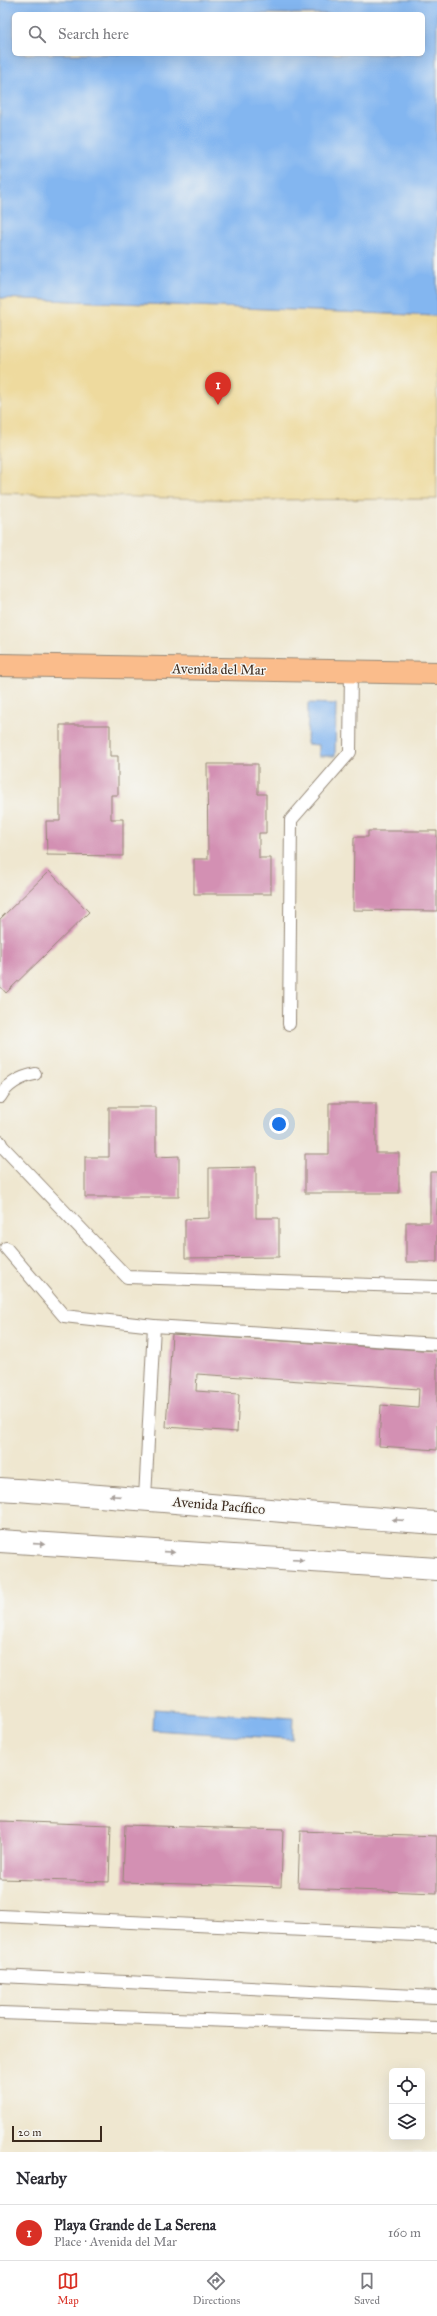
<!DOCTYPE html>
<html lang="en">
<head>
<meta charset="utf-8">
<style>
  :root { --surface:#fff; --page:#f7f7f7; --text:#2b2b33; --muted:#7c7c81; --line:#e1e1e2; --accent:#d93025 }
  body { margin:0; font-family:"IM FELL Great Primer",serif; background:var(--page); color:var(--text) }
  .controls { position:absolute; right:12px; bottom:12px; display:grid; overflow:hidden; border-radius:6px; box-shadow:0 4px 16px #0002 }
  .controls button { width:36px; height:36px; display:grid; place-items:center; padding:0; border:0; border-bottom:1px solid var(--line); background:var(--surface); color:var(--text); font:20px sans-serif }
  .scale { position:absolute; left:12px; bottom:10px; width:90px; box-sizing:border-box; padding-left:4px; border:2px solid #3b2a1e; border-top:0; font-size:11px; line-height:14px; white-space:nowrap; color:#3b2a1e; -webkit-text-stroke:3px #f6f6f2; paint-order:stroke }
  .you { position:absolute; left:279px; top:1124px; width:14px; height:14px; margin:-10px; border:3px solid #fff; border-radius:50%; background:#1a73e8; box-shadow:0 0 0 6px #1a73e833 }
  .badge { display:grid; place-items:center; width:26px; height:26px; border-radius:50%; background:var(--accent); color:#fff; font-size:13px; font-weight:700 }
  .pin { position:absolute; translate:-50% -33px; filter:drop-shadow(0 1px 2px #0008) }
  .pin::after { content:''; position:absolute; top:21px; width:14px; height:12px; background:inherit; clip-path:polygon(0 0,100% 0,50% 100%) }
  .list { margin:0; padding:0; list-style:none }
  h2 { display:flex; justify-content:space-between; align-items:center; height:52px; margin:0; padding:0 16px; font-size:17px }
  h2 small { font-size:13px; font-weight:400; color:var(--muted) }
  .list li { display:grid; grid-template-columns:26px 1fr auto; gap:12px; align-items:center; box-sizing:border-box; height:56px; padding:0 16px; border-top:1px solid var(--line) }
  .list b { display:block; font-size:15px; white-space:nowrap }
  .list p { margin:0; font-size:13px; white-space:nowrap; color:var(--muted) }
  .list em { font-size:13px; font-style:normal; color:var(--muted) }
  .icon { flex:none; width:22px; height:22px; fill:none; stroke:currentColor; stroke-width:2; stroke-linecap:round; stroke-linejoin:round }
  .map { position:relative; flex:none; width:437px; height:2152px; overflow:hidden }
  .search { position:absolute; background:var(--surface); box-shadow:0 4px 16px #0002; left:12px; right:12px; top:12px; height:44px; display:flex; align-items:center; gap:10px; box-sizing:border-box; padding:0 14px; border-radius:6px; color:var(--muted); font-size:15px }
  .sheet { height:108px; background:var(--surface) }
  nav { display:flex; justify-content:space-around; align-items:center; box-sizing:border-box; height:56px; border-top:1px solid var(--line); background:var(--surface); font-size:11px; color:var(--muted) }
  nav a { display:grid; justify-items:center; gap:2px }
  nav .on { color:var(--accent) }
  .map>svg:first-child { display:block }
  .sand { fill:#eeda9e; stroke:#94825e }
  .water { fill:#83b6f0; stroke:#5f7087; fill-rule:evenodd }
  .building { fill:#d390b3 }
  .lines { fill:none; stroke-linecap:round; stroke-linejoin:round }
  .service-casing { stroke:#958877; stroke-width:14 }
  .minor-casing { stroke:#958877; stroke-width:24 }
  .primary-casing { stroke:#958877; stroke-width:24 }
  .service { stroke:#fff; stroke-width:12 }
  .minor { stroke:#fff; stroke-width:22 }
  .primary { stroke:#fabc8b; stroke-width:22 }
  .oneway { fill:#a79f9a }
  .labels { text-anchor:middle; stroke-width:3; stroke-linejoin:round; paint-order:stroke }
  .street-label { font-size:14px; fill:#3b2a1e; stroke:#f6f6f2 }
</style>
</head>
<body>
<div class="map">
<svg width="437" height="2152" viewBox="0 0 437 2152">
  <rect width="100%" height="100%" fill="#f6f6f2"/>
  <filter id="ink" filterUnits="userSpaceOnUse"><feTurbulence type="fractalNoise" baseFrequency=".025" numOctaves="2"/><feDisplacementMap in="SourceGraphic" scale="8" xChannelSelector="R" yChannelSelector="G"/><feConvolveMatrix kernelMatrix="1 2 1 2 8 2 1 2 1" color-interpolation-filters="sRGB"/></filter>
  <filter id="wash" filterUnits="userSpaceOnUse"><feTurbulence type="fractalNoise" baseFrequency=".012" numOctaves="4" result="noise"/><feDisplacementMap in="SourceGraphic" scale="16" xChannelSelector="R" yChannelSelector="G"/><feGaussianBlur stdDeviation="0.9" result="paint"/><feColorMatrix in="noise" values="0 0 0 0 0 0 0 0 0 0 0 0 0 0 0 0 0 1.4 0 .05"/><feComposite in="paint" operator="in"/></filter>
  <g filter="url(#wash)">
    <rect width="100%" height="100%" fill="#efe7d0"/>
    <polygon class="sand" points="0,298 437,316 437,499 242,500 0,493"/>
    <g class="water">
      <path d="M0 0H437V316L0 298ZM14 14H423V54H14Z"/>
      <polygon points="308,703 336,704 335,756 319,756 319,745 307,744"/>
      <polygon points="154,1709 293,1718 292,1739 153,1730"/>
    </g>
    <g id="blocks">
      <g class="building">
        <polygon points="60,725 110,725 110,756 118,756 118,795 111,795 111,819 123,819 123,856 47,855 46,821 60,821"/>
        <polygon points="207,764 258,764 258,794 266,794 266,833 259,833 259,858 271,858 271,894 194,894 194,859 208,859"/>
        <polygon points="368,831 437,831 437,911 353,910 354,837 368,837"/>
        <polygon points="49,871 89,912 6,993 0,986 0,919"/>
        <polygon points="329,1103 376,1103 376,1153 399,1153 399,1193 305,1193 305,1154 329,1154"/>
        <polygon points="109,1107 156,1107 156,1157 179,1156 179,1197 85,1197 85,1157 109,1157"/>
        <polygon points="256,1167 256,1218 279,1218 279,1257 185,1258 185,1219 209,1218 209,1168"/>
        <polygon points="430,1172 437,1172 437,1262 406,1262 406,1222 430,1222"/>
        <polygon points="172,1334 437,1351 437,1450 379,1446 381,1405 418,1408 419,1389 197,1374 196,1391 239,1394 237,1432 166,1427"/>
        <polygon points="0,1821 111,1825 109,1882 0,1879"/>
        <polygon points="125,1825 283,1830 281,1887 123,1882"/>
        <polygon points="300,1831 437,1836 437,1893 298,1888"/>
      </g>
    </g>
  </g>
  <g filter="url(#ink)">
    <use href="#blocks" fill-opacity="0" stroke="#958877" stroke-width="1"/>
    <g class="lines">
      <defs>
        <g id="service">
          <polyline points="289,1024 291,820 350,752 351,671"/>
          <path d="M0 1097C8 1083 21 1077 35 1074"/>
          <polyline points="0,1142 2,1146 127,1277 437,1287"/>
          <polyline points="6,1248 64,1316 154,1326 437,1344"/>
          <polyline points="145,1498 154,1326"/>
          <polyline points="0,1916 437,1936"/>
          <polyline points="0,1976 437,1997"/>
          <polyline points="0,2013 437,2028"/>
        </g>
        <g id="minor">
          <path d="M0 1489C146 1498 291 1513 437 1523"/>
          <polyline points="0,1541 437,1569"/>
        </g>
        <polyline id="primary" points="0,665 437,673"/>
      </defs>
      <use href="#service" class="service-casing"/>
      <use href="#minor" class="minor-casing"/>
      <use href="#primary" class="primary-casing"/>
      <use href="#service" class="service"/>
      <use href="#minor" class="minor"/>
      <use href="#primary" class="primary"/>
    </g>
    <defs><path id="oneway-solid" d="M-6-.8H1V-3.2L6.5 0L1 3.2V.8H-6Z"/></defs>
    <g class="oneway">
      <use href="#oneway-solid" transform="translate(115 1496) rotate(-176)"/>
      <use href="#oneway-solid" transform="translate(398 1520) rotate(-176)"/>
      <use href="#oneway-solid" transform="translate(39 1544) rotate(4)"/>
      <use href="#oneway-solid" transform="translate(169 1552) rotate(4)"/>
      <use href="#oneway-solid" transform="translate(298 1560) rotate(4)"/>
    </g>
  </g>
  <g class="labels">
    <g class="street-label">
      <text transform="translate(219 669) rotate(1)" y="5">Avenida del Mar</text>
      <text transform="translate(219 1505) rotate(5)" y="5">Avenida Pacífico</text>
    </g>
  </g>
</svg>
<div class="controls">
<button><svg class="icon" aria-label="locate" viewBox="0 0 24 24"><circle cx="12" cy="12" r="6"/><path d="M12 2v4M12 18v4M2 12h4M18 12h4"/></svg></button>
<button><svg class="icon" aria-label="layers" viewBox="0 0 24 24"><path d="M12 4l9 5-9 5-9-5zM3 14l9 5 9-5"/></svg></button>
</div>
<div class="scale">20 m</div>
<div class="you"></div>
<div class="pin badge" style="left:218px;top:405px">1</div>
<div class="search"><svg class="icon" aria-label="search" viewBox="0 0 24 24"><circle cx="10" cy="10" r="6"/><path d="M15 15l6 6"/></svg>Search here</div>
</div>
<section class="sheet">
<h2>Nearby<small></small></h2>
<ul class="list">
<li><span class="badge">1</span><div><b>Playa Grande de La Serena</b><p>Place · Avenida del Mar</p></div><em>160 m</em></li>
</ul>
</section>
<nav>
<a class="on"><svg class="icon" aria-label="map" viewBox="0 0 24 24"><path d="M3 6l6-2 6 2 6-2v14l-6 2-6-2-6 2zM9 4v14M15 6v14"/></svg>Map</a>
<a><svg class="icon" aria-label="directions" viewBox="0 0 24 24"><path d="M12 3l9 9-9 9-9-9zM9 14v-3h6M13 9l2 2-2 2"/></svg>Directions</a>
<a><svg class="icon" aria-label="saved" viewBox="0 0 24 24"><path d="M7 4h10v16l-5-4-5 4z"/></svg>Saved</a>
</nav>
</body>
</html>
